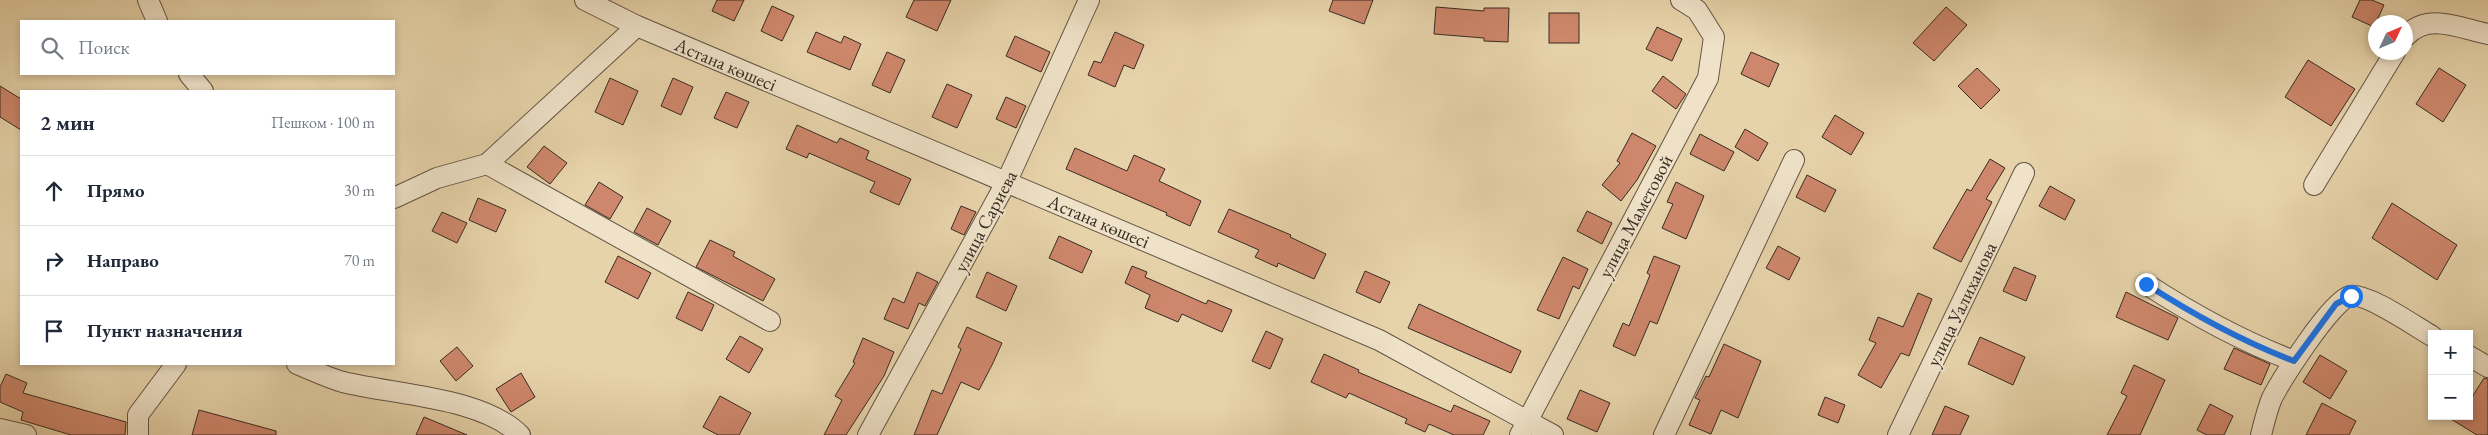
<!DOCTYPE html>
<html lang="ru">
<head>
<meta charset="utf-8">
<style>
  :root { --surface:#fff; --page:#f2f2f3; --text:#1f2937; --muted:#747a83; --line:#e0e1e3 }
  body { margin:0; font-family:"EB Garamond",serif; background:var(--page); color:var(--text) }
  .controls { position:absolute; right:15px; bottom:15px; display:grid; overflow:hidden; border-radius:0px; box-shadow:0 2px 8px #0003 }
  .controls button { width:45px; height:45px; display:grid; place-items:center; padding:0; border:0; border-bottom:1px solid var(--line); background:var(--surface); color:var(--text); font:25px sans-serif }
  .compass { position:absolute; left:2368px; top:15px; width:45px; height:45px; border-radius:50%; background:var(--surface); box-shadow:0 2px 8px #0003; rotate:46deg }
  .stop { position:absolute; width:15px; height:15px; margin:-11px; border:4px solid #1a73e8; border-radius:50%; background:#fff }
  .stop.end { background:#1a73e8; border-color:#fff; box-shadow:0 1px 5px #0008 }
  .list { margin:0; padding:0; list-style:none }
  h2 { display:flex; justify-content:space-between; align-items:center; height:65px; margin:0; padding:0 20px; font-size:21px }
  h2 small { font-size:16px; font-weight:400; color:var(--muted) }
  .list li { display:grid; grid-template-columns:32px 1fr auto; gap:15px; align-items:center; box-sizing:border-box; height:70px; padding:0 20px; border-top:1px solid var(--line) }
  .list b { display:block; font-size:19px; white-space:nowrap }
  .list em { font-size:16px; font-style:normal; color:var(--muted) }
  .icon { flex:none; width:28px; height:28px; fill:none; stroke:currentColor; stroke-width:2; stroke-linecap:round; stroke-linejoin:round }
  .map { position:relative; flex:none; width:2488px; height:435px; overflow:hidden }
  .search { position:absolute; background:var(--surface); box-shadow:0 2px 8px #0003; left:20px; top:20px; width:375px; height:55px; display:flex; align-items:center; gap:12px; box-sizing:border-box; padding:0 18px; border-radius:0px; color:var(--muted); font-size:19px }
  .panel { position:absolute; background:var(--surface); box-shadow:0 2px 8px #0003; left:20px; top:90px; width:375px; height:275px; border-radius:0px }
  .map>svg:first-child { display:block }
  .building { fill:#ce876c; stroke:#372b23 }
  .lines { fill:none; stroke-linecap:round; stroke-linejoin:round }
  .street-casing { stroke:#635545; stroke-width:22 }
  .street { stroke:#efe2c8; stroke-width:20 }
  .route { stroke:#1a73e8; stroke-width:6 }
  .labels { text-anchor:middle; stroke-width:4; stroke-linejoin:round; paint-order:stroke }
  .street-label { font-size:19px; fill:#372b23; stroke:#efe2c8 }
</style>
</head>
<body>
<div class="map">
<svg width="2488" height="435" viewBox="0 0 2488 435">
  <rect width="100%" height="100%" fill="#e7d3aa"/>
  <filter id="stains"><feTurbulence type="fractalNoise" baseFrequency=".004" numOctaves="4"/><feColorMatrix values="0 0 0 0 .2 0 0 0 0 .09 0 0 0 0 .02 0 0 0 .5 -.17"/></filter>
  <radialGradient id="worn" r=".72"><stop offset=".6" stop-color="#630" stop-opacity="0"/><stop offset="1" stop-color="#630" stop-opacity=".3"/></radialGradient>
  <g class="building">
    <polygon points="717,0 744,0 734,21 712,11"/>
    <polygon points="914,0 951,0 937,31 906,17"/>
    <polygon points="1333,0 1373,0 1364,24 1329,11"/>
    <polygon points="2360,0 2372,0 2384,5 2374,27 2352,17"/>
    <polygon points="772,6 794,16 782,41 761,31"/>
    <polygon points="1436,7 1484,11 1484,8 1509,8 1508,42 1484,41 1484,38 1434,34"/>
    <polygon points="1946,7 1967,25 1934,61 1913,43"/>
    <rect x="1549" y="13" width="30" height="30"/>
    <polygon points="1657,27 1682,39 1672,61 1646,49"/>
    <polygon points="816,32 841,43 844,36 861,44 850,70 807,52"/>
    <polygon points="1115,32 1144,45 1134,69 1124,65 1115,87 1088,75 1094,61 1101,63"/>
    <polygon points="1015,36 1050,52 1041,72 1006,56"/>
    <polygon points="887,52 905,60 890,93 872,85"/>
    <polygon points="1751,52 1779,64 1769,87 1741,74"/>
    <polygon points="2308,60 2355,89 2331,126 2285,97"/>
    <polygon points="1977,68 2000,90 1981,109 1958,86"/>
    <polygon points="2439,68 2466,85 2443,122 2416,104"/>
    <polygon points="1663,76 1686,94 1676,109 1652,91"/>
    <polygon points="610,78 638,91 623,125 595,112"/>
    <polygon points="673,78 693,87 681,115 661,106"/>
    <polygon points="947,84 972,95 957,128 932,117"/>
    <polygon points="0,86 21,99 21,130 0,117"/>
    <polygon points="726,92 749,102 737,128 714,118"/>
    <polygon points="1006,97 1026,106 1016,128 996,119"/>
    <polygon points="1835,115 1864,133 1851,155 1822,137"/>
    <polygon points="797,125 837,143 840,138 869,151 866,159 911,179 899,205 870,192 875,182 809,153 807,158 786,149"/>
    <polygon points="1745,129 1768,143 1758,161 1735,147"/>
    <polygon points="1632,133 1656,146 1637,180 1621,201 1602,185 1620,163 1617,161"/>
    <polygon points="1700,134 1734,152 1724,171 1690,154"/>
    <polygon points="544,146 567,163 550,184 527,167"/>
    <polygon points="1075,148 1127,171 1134,155 1165,169 1159,181 1201,201 1190,226 1166,215 1167,213 1066,169"/>
    <polygon points="1990,159 2005,168 1986,199 1992,202 1961,262 1933,248 1967,189 1971,191"/>
    <polygon points="1807,175 1836,190 1825,212 1796,197"/>
    <polygon points="599,182 623,197 610,219 585,205"/>
    <polygon points="1676,182 1704,196 1686,239 1662,228 1673,204 1667,202"/>
    <polygon points="2050,186 2075,200 2065,220 2039,206"/>
    <polygon points="478,198 506,210 496,232 469,220"/>
    <polygon points="2392,203 2457,245 2437,280 2372,238"/>
    <polygon points="961,206 976,212 964,235 951,229"/>
    <polygon points="647,208 671,221 658,245 634,232"/>
    <polygon points="1229,209 1291,235 1290,237 1326,254 1314,279 1278,263 1277,267 1255,257 1259,250 1218,232"/>
    <polygon points="1587,211 1612,223 1602,244 1577,231"/>
    <polygon points="442,212 467,223 457,243 432,231"/>
    <polygon points="1059,236 1092,251 1082,273 1049,258"/>
    <polygon points="710,240 735,252 733,256 775,279 763,301 696,267"/>
    <polygon points="1778,246 1800,258 1789,280 1766,268"/>
    <polygon points="618,256 651,273 638,299 605,282"/>
    <polygon points="1654,256 1680,266 1657,324 1650,321 1635,356 1613,346 1623,323 1629,326 1650,275 1647,273"/>
    <polygon points="1563,257 1588,269 1579,289 1573,286 1559,319 1537,310"/>
    <polygon points="1132,266 1147,272 1145,277 1206,304 1208,300 1232,310 1222,332 1182,314 1178,322 1145,308 1150,295 1125,283"/>
    <polygon points="2014,267 2036,276 2026,301 2003,291"/>
    <polygon points="1365,271 1390,282 1380,303 1356,292"/>
    <polygon points="917,272 938,282 925,306 919,303 908,329 884,319 893,298 904,303"/>
    <polygon points="987,272 1017,286 1006,311 976,297"/>
    <polygon points="688,292 714,305 702,331 676,318"/>
    <polygon points="2126,292 2178,318 2168,340 2116,317"/>
    <polygon points="1918,293 1932,299 1909,356 1901,353 1881,388 1858,375 1876,343 1869,340 1878,317 1903,327"/>
    <polygon points="1419,304 1521,351 1511,373 1408,328"/>
    <polygon points="967,327 1002,343 993,363 979,390 961,382 937,435 914,435 932,390 942,394 961,349 958,347"/>
    <polygon points="1266,331 1283,339 1270,369 1252,361"/>
    <polygon points="740,336 763,349 749,373 726,359"/>
    <polygon points="1980,337 2025,357 2013,385 1968,364"/>
    <polygon points="863,338 894,352 884,376 846,435 824,435 842,400 835,396 855,363 853,362"/>
    <polygon points="1724,344 1761,361 1738,418 1721,410 1711,434 1689,425 1700,400 1695,398 1706,376 1709,377"/>
    <polygon points="457,347 473,366 456,381 440,361"/>
    <polygon points="2234,348 2270,364 2261,385 2224,369"/>
    <polygon points="1324,354 1359,370 1358,372 1451,412 1454,405 1490,421 1483,435 1454,435 1429,424 1425,432 1405,423 1407,419 1349,393 1346,398 1311,382"/>
    <polygon points="2320,355 2347,371 2330,399 2303,382"/>
    <polygon points="2134,365 2165,380 2140,435 2107,435 2127,396 2121,393"/>
    <polygon points="521,373 535,397 511,412 496,389"/>
    <polygon points="6,374 27,383 23,393 126,422 125,435 71,435 21,420 23,412 0,402 0,387"/>
    <polygon points="2484,378 2488,379 2488,435 2477,435 2446,416 2469,416 2469,402"/>
    <polygon points="1580,390 1610,403 1597,432 1567,419"/>
    <polygon points="720,396 751,413 739,435 718,435 703,427"/>
    <polygon points="1825,397 1845,405 1838,423 1818,415"/>
    <polygon points="2322,403 2356,421 2349,435 2306,435"/>
    <polygon points="2210,404 2233,416 2224,435 2207,435 2197,430"/>
    <polygon points="1945,406 1969,416 1960,435 1932,435"/>
    <polygon points="199,410 276,431 276,435 192,435"/>
    <polygon points="424,417 467,435 416,435"/>
  </g>
  <g class="lines">
    <defs>
      <g id="street">
        <polyline points="148,0 157,21"/>
        <polyline points="585,0 637,26 1379,340 1553,435"/>
        <path d="M2406 36C2428 12 2459 28 2488 34"/>
        <polyline points="189,74 203,91"/>
        <polyline points="487,164 770,321"/>
        <polyline points="2314,185 2395,52"/>
        <polyline points="394,198 437,178 487,164 637,26"/>
        <path d="M2146 284C2194 315 2241 341 2294 361"/>
        <polyline points="2469,356 2488,367"/>
        <path d="M297 364C312 370 328 378 343 382 395 395 482 397 520 435"/>
        <polyline points="0,429 26,435"/>
        <polyline points="138,435 138,415 176,364"/>
        <polyline points="868,435 1007,181 1089,0"/>
        <polyline points="1520,435 1708,78 1714,37 1697,10 1681,0"/>
        <polyline points="1664,435 1794,160"/>
        <polyline points="1898,435 2024,173"/>
        <path d="M2261 435C2264 423 2267 410 2272 398 2282 379 2331 301 2350 296 2366 292 2416 327 2432 336"/>
      </g>
    </defs>
    <use href="#street" class="street-casing"/>
    <use href="#street" class="street"/>
  </g>
  <g class="lines">
    <path class="route" d="M2146 284C2194 315 2241 341 2294 361L2336 304 2351 296"/>
  </g>
  <g class="labels">
    <g class="street-label">
      <text transform="translate(726 64) rotate(23)" y="7">Астана көшесі</text>
      <text transform="translate(1635 216) rotate(-62)" y="7">улица Маметовой</text>
      <text transform="translate(985 221) rotate(-62)" y="7">улица Сариева</text>
      <text transform="translate(1099 221) rotate(23)" y="7">Астана көшесі</text>
      <text transform="translate(1961 304) rotate(-64)" y="7">улица Уалиханова</text>
    </g>
  </g>
  <rect width="100%" height="100%" filter="url(#stains)"/>
  <rect width="100%" height="100%" fill="url(#worn)"/>
</svg>
<div class="controls">
<button>+</button>
<button>−</button>
</div>
<svg class="compass" viewBox="-18 -18 36 36"><path d="M0-13l5 13h-10z" fill="#e53935"/><path d="M0 13l5-13h-10z" fill="#747a83"/></svg>
<div class="stop" style="left:2351px;top:296px"></div>
<div class="stop end" style="left:2146px;top:284px"></div>
<div class="search"><svg class="icon" aria-label="search" viewBox="0 0 24 24"><circle cx="10" cy="10" r="6"/><path d="M15 15l6 6"/></svg>Поиск</div>
<section class="panel">
<h2>2 мин<small>Пешком · 100 m</small></h2>
<ul class="list">
<li><svg class="icon" aria-label="ahead" viewBox="0 0 24 24"><path d="M12 20V5M6 11l6-6 6 6"/></svg><div><b>Прямо</b></div><em>30 m</em></li>
<li><svg class="icon" aria-label="right" viewBox="0 0 24 24"><path d="M7 20v-9h11M14 6l5 5-5 5"/></svg><div><b>Направо</b></div><em>70 m</em></li>
<li><svg class="icon" aria-label="arrive" viewBox="0 0 24 24"><path d="M6 21V4h12l-3 4 3 4H6"/></svg><div><b>Пункт назначения</b></div></li>
</ul>
</section>
</div>
</body>
</html>
